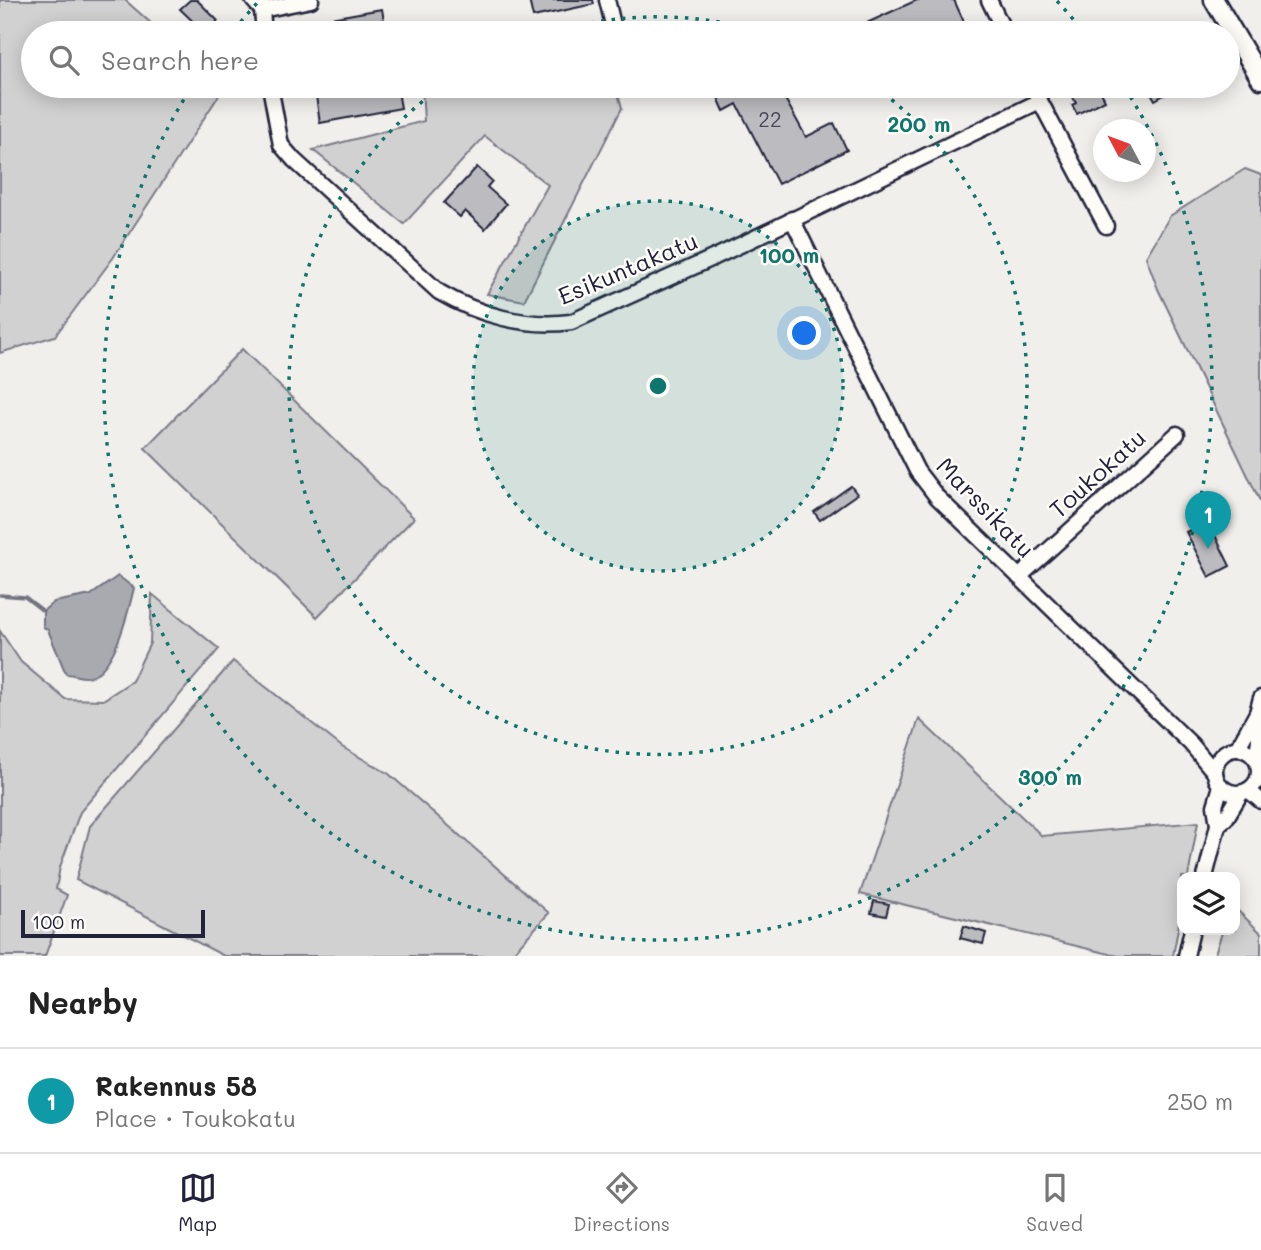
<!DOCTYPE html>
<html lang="en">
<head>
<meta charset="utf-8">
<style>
  :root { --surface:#fff; --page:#f6f6f6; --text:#222; --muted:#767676; --line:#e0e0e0; --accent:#22223b }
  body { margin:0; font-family:Mali,sans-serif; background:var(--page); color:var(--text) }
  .controls { position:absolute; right:21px; bottom:21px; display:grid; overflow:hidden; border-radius:14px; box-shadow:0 4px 18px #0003 }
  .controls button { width:63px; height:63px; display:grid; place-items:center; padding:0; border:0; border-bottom:2px solid var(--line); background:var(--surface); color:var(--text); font:35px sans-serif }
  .compass { position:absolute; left:1093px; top:119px; width:63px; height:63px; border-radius:50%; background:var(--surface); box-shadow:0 4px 18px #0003; rotate:311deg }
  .scale { position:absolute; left:21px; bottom:18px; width:184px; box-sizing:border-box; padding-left:7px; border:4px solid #22223b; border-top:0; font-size:19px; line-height:24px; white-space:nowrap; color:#22223b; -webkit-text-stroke:5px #fdfcf7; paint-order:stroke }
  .you { position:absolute; left:805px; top:334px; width:24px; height:24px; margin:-18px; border:5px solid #fff; border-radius:50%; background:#1a73e8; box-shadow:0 0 0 10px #1a73e833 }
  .badge { display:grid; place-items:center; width:46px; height:46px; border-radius:50%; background:var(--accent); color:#fff; font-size:23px; font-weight:700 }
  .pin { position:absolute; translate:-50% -58px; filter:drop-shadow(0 2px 4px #0008) }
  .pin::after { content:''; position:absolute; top:37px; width:24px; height:21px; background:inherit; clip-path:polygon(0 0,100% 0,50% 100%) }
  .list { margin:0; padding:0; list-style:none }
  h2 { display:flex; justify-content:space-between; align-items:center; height:91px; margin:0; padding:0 28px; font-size:30px }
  h2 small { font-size:23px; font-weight:400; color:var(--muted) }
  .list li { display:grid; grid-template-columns:46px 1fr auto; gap:21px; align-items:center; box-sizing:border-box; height:105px; padding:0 28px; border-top:2px solid var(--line) }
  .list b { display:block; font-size:26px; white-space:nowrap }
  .list p { margin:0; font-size:23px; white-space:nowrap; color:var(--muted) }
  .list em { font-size:23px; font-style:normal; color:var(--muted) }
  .icon { flex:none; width:38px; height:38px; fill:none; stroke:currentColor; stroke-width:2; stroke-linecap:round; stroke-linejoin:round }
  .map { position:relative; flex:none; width:1261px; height:956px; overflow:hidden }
  .search { position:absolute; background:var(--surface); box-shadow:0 4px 18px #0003; left:21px; right:21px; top:21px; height:77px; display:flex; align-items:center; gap:18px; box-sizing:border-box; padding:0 24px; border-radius:38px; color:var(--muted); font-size:26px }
  .sheet { height:196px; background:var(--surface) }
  nav { display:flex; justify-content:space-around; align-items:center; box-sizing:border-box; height:98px; border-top:2px solid var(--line); background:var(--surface); font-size:19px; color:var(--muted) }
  nav a { display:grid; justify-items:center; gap:4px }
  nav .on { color:var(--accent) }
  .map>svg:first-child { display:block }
  .green { fill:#d2d1d1; stroke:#7a7a86; stroke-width:2 }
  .water { fill:#a9a9b0; stroke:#737381; stroke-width:2 }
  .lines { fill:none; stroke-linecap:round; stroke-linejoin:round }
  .stream { stroke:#737381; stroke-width:3.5 }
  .building { fill:#bcbcc0; stroke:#22223b; stroke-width:2 }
  .minor-casing { stroke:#22223b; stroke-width:19 }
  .major-casing { stroke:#22223b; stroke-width:23 }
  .minor { stroke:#fdfcf7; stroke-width:14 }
  .major { stroke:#fdfcf7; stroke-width:18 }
  .ring { fill:none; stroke:#0f766e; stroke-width:3.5; stroke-dasharray:3.5 7 }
  .labels { text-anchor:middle; stroke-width:5; stroke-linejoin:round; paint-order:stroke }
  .number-label { font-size:21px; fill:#48485c }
  .street-label { font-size:24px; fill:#22223b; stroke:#fdfcf7 }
  .centre { fill:#0f766e; stroke:#fdfcf7; stroke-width:3.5 }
  .ring-label { font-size:21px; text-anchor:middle; font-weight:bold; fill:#0f766e; stroke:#fdfcf7; stroke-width:5; stroke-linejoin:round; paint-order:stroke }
</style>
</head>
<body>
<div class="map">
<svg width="1261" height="956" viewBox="0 0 1261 956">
  <rect width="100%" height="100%" fill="#f0efec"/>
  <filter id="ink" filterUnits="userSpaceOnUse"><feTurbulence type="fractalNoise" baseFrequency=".0143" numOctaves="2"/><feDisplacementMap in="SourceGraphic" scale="14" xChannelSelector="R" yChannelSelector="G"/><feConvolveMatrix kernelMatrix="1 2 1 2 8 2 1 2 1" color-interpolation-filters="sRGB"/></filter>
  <g filter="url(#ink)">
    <g class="green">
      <polygon points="0,0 125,0 162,33 33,33 33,86 219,86 223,89 113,258 55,336 0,353"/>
      <polygon points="422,86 616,86 622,108 524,301 487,294 548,185 485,136 404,224 313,150 424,121"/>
      <polygon points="1245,169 1261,175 1261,503 1158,289 1146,257 1170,216"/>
      <polygon points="242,349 414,518 317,617 145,448"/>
      <polygon points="152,594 219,649 80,812 60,867 56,889 67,895 45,956 0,956 0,631 21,662 65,699 103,700 132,681 150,643"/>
      <polygon points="233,661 342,747 389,774 549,913 510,956 224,956 76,880 90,826"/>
      <polygon points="919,719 1042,836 1198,822 1188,877 1182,877 1182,907 1173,956 1118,956 860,894"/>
      <polygon points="1235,908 1261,933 1261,956 1214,956 1223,930 1235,930"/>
    </g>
    <path class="water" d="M118 576 134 588C128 612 115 672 88 677 82 678 72 674 66 674L48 630 43 627V611L54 602 91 595Z"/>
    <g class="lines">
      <polyline class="stream" points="0,595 25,597 43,611"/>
    </g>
    <g class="building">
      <polygon points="190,0 197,0 218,21 205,33 180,9"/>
      <polygon points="529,0 593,0 594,4 533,17"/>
      <polygon points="917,0 954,0 969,33 845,33"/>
      <polygon points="382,9 386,33 304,33 302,23"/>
      <polygon points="700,20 702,33 658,33 658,29"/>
      <polygon points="373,86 397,86 401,108 320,123 316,96"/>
      <polygon points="713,86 778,86 806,137 834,123 847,150 778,184 737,104 724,111"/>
      <polygon points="1067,86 1098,86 1105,100 1077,114 1072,105 1076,103"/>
      <polygon points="1147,86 1180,86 1155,100"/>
      <polygon points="477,167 492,181 487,187 506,204 485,229 465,211 460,217 444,203"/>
      <polygon points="851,486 857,494 820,520 814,512"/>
      <polygon points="1208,521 1230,566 1209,577 1186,532"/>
      <polygon points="874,901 889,904 886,916 871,913"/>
      <polygon points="964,926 986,933 983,944 960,938"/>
    </g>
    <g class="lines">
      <defs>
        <g id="minor">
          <polyline points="253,0 262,10 264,33"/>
          <polyline points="607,0 615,33"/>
          <polyline points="989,0 1005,33"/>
          <polyline points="262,10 311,0"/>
          <path d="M270 86 281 145 294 160 439 292C478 315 526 328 571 322L715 257 1040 101"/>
          <polyline points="1032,86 1106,226"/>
          <polyline points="792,219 917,471 937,497 1191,744 1215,773"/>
          <polyline points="1019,577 1177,434"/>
          <polyline points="1237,749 1257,713 1261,698"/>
          <circle cx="1237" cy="771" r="22"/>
          <polyline points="1256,759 1259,740 1257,713"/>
          <polyline points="1248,790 1261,801"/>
          <polyline points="1218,825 1226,818 1241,793"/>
          <polyline points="1205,877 1218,825 1215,806 1221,786"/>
          <polyline points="1186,956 1192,930"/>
        </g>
        <polyline id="major" points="1214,0 1261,79"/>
      </defs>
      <use href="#minor" class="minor-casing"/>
      <use href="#major" class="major-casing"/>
      <use href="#minor" class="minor"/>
      <use href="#major" class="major"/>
    </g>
  </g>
  <circle cx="658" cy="386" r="185" fill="#0f766e" fill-opacity=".12"/>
  <g class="ring">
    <circle cx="658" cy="386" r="185"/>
    <path d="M550 33A369 369 0 0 1 766 33M875 87A369 369 0 1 1 441 87"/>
    <path d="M234 30A554 554 0 0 1 259 1M1057 1A554 554 0 0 1 1082 30M1125 88A554 554 0 1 1 191 88"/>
  </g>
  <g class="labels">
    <g class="number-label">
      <text x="770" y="127">22</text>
    </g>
    <g class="street-label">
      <text transform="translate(628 269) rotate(-23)" y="8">Esikuntakatu</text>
      <text transform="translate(1098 474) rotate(-42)" y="8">Toukokatu</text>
      <text transform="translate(985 508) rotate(46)" y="8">Marssikatu</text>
    </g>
  </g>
  <circle cx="658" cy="386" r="10" class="centre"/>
  <g class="ring-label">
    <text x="919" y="132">200 m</text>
    <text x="789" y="263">100 m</text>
    <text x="1050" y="785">300 m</text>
  </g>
</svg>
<div class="controls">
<button><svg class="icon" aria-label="layers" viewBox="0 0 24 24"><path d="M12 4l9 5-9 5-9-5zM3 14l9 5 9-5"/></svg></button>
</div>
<svg class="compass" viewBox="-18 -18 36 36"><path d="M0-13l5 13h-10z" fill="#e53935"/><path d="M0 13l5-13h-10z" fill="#767676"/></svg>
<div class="scale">100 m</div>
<div class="you"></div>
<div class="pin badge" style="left:1208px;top:549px;background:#0f9aa8">1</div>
<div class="search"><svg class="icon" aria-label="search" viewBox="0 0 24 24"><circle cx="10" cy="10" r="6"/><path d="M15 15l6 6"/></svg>Search here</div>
</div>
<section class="sheet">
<h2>Nearby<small></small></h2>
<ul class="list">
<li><span class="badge" style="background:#0f9aa8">1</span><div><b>Rakennus 58</b><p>Place · Toukokatu</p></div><em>250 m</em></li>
</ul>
</section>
<nav>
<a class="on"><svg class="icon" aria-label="map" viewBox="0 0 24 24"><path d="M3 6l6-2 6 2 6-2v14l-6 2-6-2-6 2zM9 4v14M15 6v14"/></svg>Map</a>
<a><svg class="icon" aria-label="directions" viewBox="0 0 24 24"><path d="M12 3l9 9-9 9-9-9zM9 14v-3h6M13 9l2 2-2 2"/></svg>Directions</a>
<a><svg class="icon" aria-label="saved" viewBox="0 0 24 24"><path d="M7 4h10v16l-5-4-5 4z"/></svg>Saved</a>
</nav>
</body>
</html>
